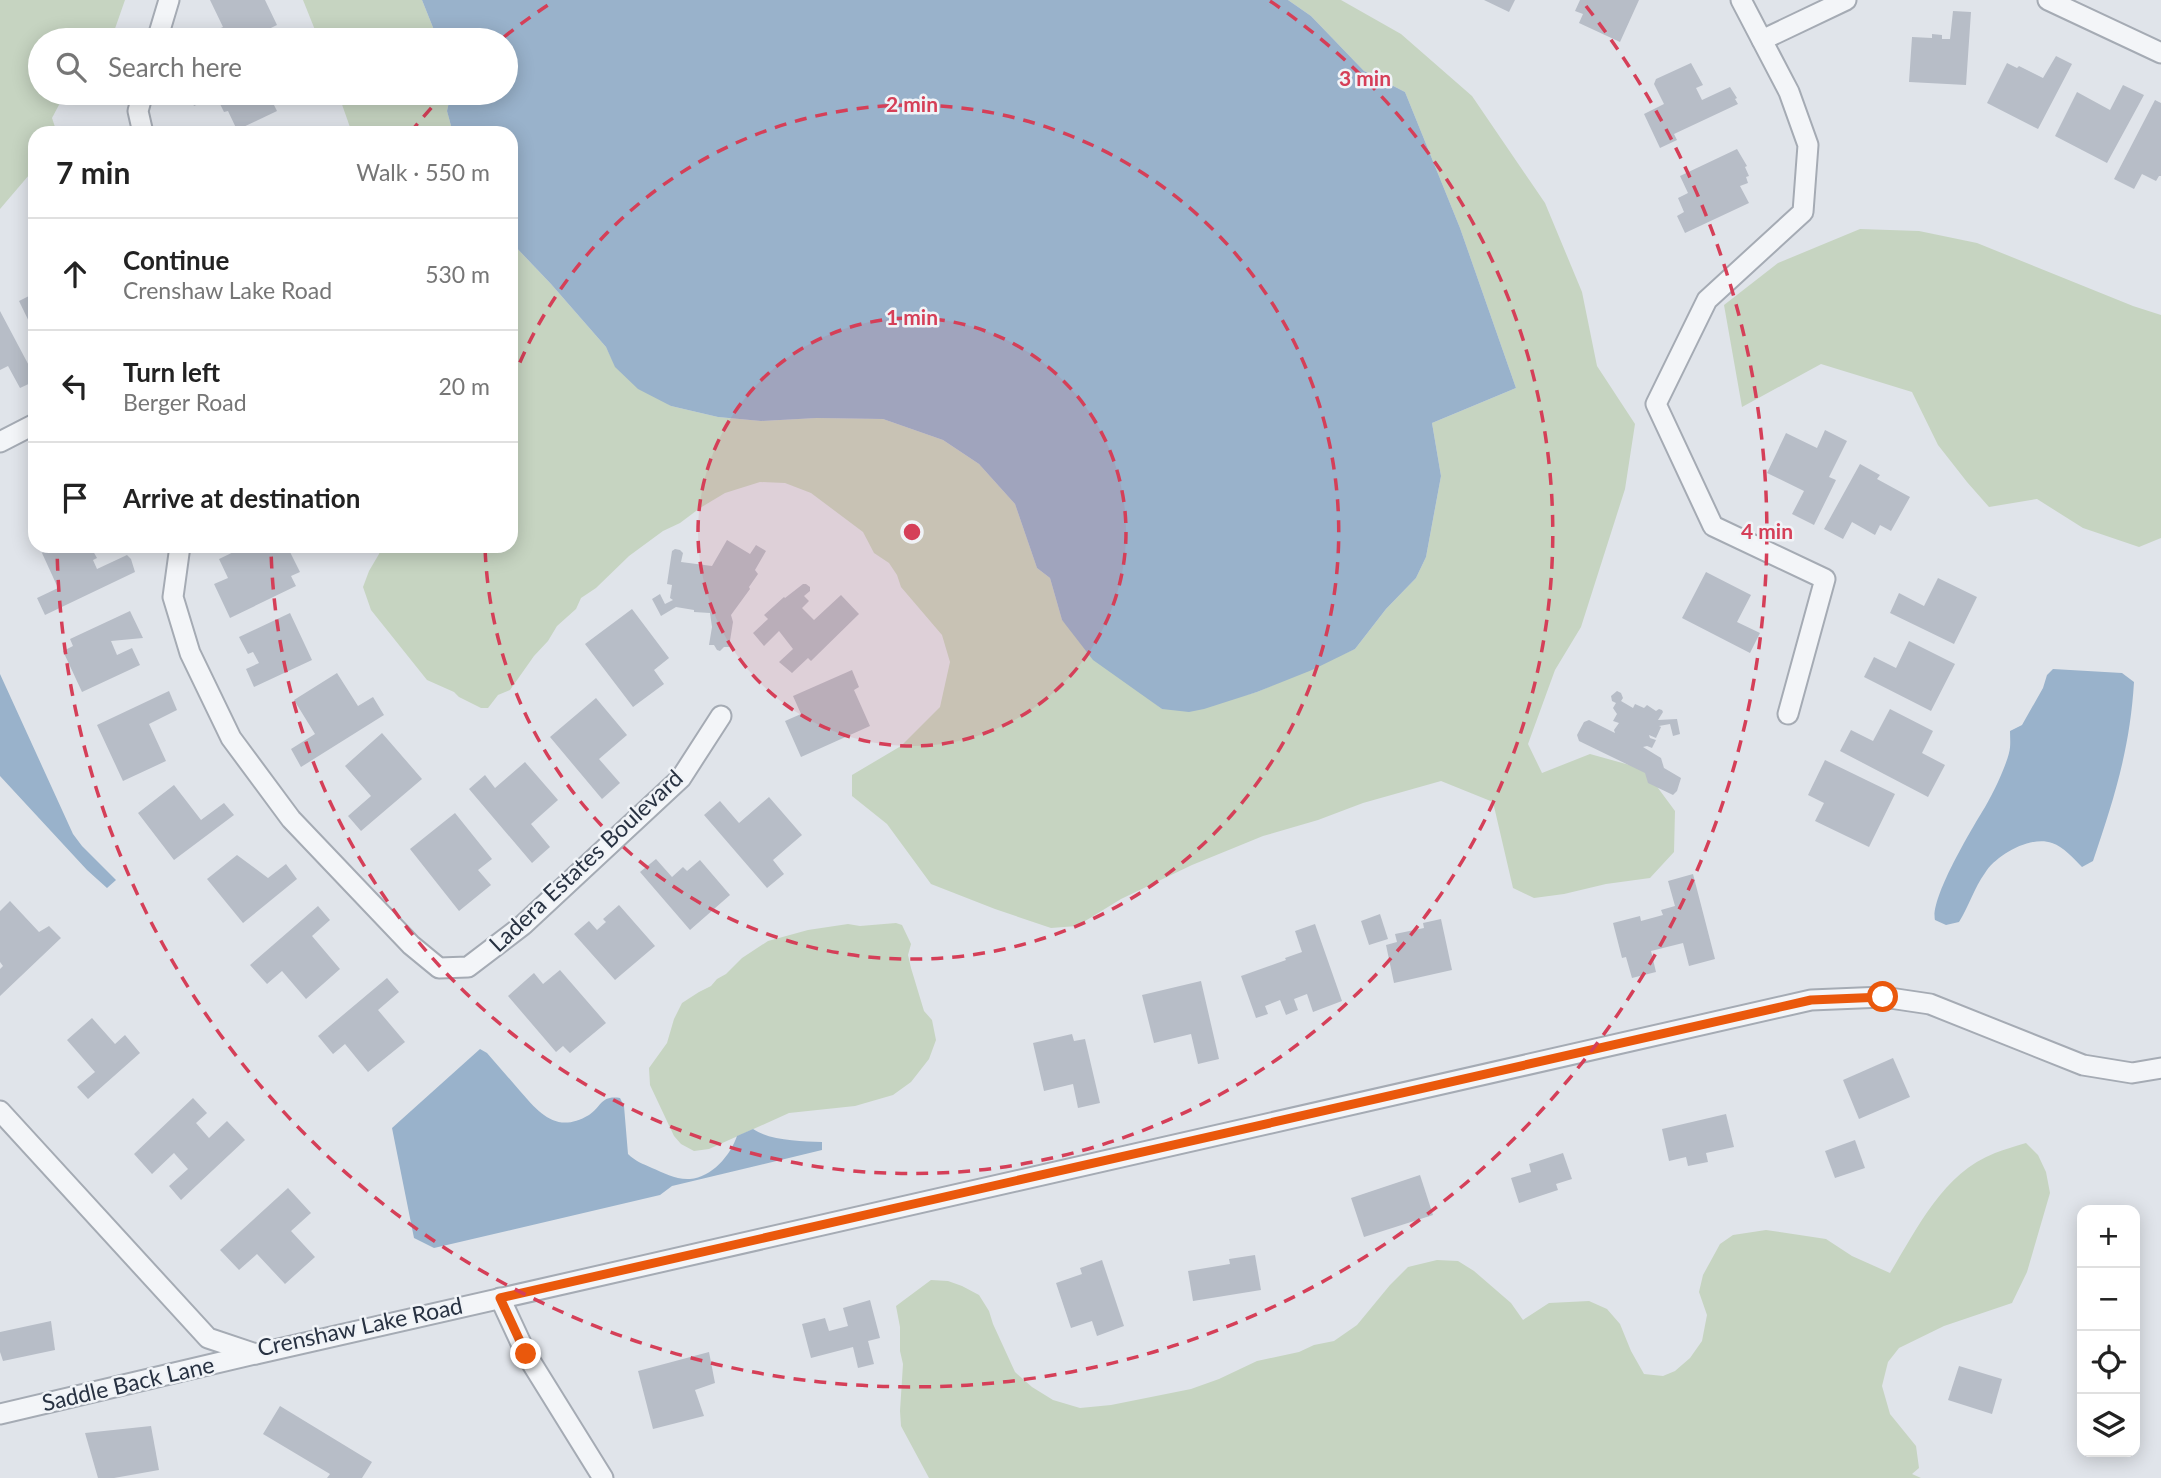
<!DOCTYPE html>
<html lang="en">
<head>
<meta charset="utf-8">
<style>
  :root { --surface:#fff; --page:#f2f2f2; --text:#222; --muted:#767676; --line:#e0e0e0 }
  body { margin:0; font-family:Lato,sans-serif; background:var(--page); color:var(--text) }
  .controls { position:absolute; right:21px; bottom:21px; display:grid; overflow:hidden; border-radius:14px; box-shadow:0 4px 18px #0003 }
  .controls button { width:63px; height:63px; display:grid; place-items:center; padding:0; border:0; border-bottom:2px solid var(--line); background:var(--surface); color:var(--text); font:35px sans-serif }
  .stop { position:absolute; width:21px; height:21px; margin:-16px; border:5px solid #ea580c; border-radius:50%; background:#fff }
  .stop.end { background:#ea580c; border-color:#fff; box-shadow:0 2px 7px #0008 }
  .list { margin:0; padding:0; list-style:none }
  h2 { display:flex; justify-content:space-between; align-items:center; height:91px; margin:0; padding:0 28px; font-size:30px }
  h2 small { font-size:23px; font-weight:400; color:var(--muted) }
  .list li { display:grid; grid-template-columns:46px 1fr auto; gap:21px; align-items:center; box-sizing:border-box; height:112px; padding:0 28px; border-top:2px solid var(--line) }
  .list b { display:block; font-size:26px; white-space:nowrap }
  .list p { margin:0; font-size:23px; white-space:nowrap; color:var(--muted) }
  .list em { font-size:23px; font-style:normal; color:var(--muted) }
  .icon { flex:none; width:38px; height:38px; fill:none; stroke:currentColor; stroke-width:2; stroke-linecap:round; stroke-linejoin:round }
  .map { position:relative; flex:none; width:2161px; height:1478px; overflow:hidden }
  .search { position:absolute; background:var(--surface); box-shadow:0 4px 18px #0003; left:28px; top:28px; width:490px; height:77px; display:flex; align-items:center; gap:18px; box-sizing:border-box; padding:0 24px; border-radius:38px; color:var(--muted); font-size:26px }
  .panel { position:absolute; background:var(--surface); box-shadow:0 4px 18px #0003; left:28px; top:126px; width:490px; height:427px; border-radius:21px }
  .map>svg:first-child { display:block }
  .green { fill:#c6d4c1 }
  .water { fill:#99b2cb }
  .building { fill:#b7bdc7 }
  .lines { fill:none; stroke-linecap:round; stroke-linejoin:round }
  .minor-casing { stroke:#a5abb4; stroke-width:23 }
  .minor { stroke:#f3f5f8; stroke-width:19 }
  .route { stroke:#ea580c; stroke-width:9 }
  .ring { fill:none; stroke:#d53f58; stroke-width:3.5; stroke-dasharray:12 9 }
  .labels { text-anchor:middle; stroke-width:5; stroke-linejoin:round; paint-order:stroke }
  .street-label { font-size:23px; fill:#283242; stroke:#f0f3f7 }
  .centre { fill:#d53f58; stroke:#f0f3f7; stroke-width:3.5 }
  .ring-label { font-size:21px; text-anchor:middle; font-weight:bold; fill:#d53f58; stroke:#f0f3f7; stroke-width:5; stroke-linejoin:round; paint-order:stroke }
</style>
</head>
<body>
<div class="map">
<svg width="2161" height="1478" viewBox="0 0 2161 1478">
  <rect width="100%" height="100%" fill="#e0e4ea"/>
  <g class="green">
    <polygon points="0,0 125,0 111,40 40,40 40,93 75,93 61,101 52,118 55,127 53,133 35,133 35,168 0,209"/>
    <polygon points="303,0 422,0 438,40 319,40"/>
    <polygon points="1288,0 1341,0 1401,34 1472,96 1545,203 1582,292 1597,366 1635,424 1625,489 1581,627 1555,670 1528,744 1542,773 1590,754 1644,769 1675,811 1674,852 1650,878 1606,884 1564,894 1534,898 1513,888 1493,802 1441,781 1363,803 1318,820 1263,836 1192,865 1121,899 1077,926 1051,928 995,909 931,884 887,824 852,796 852,775 901,746 940,707 950,662 942,635 901,587 897,575 889,563 874,553 863,532 811,493 785,483 760,482 725,493 700,508 680,523 663,531 629,556 596,588 581,598 576,609 557,626 548,641 534,656 510,690 498,695 488,708 481,708 459,697 454,692 427,680 371,610 363,587 369,571 379,554 382,546 511,546 511,242 551,284 606,347 616,367 671,406 718,417 761,421 817,418 883,419 943,440 979,464 1015,504 1037,568 1050,578 1062,620 1136,689 1162,709 1235,698 1257,692 1355,649 1386,609 1416,578 1426,557 1441,476 1432,423 1516,388 1460,228 1405,92 1364,71 1311,16"/>
    <polygon points="338,93 451,93 447,111 453,133 352,133"/>
    <polygon points="1860,229 1919,231 1977,243 2133,306 2161,315 2161,538 2139,547 2083,528 2037,499 1989,507 1967,482 1938,445 1912,392 1821,364 1742,407 1724,305 1778,263"/>
    <polygon points="896,923 902,925 911,944 908,955 911,968 924,1011 932,1020 936,1040 929,1059 911,1082 893,1095 855,1106 789,1113 709,1149 694,1151 681,1144 674,1136 650,1085 649,1068 667,1043 674,1019 682,1003 699,992 711,986 717,979 726,974 742,958 768,941 808,930 848,924 860,926"/>
    <path d="M2026 1143 2038 1155 2046 1172 2050 1193 2027 1272 2012 1303 1944 1326 1899 1348 1888 1362 1882 1386 1890 1414 1916 1446 1919 1468 1912 1474 1921 1478H929L901 1426 900 1411 903 1364 900 1351V1327L896 1306 931 1280 948 1281 962 1286 979 1295 989 1311 993 1324 1015 1372 1032 1387 1053 1400 1080 1408 1111 1405 1191 1389 1219 1379 1257 1361 1299 1352 1314 1345 1334 1341 1357 1325 1390 1285 1408 1267 1437 1260 1458 1261 1474 1271 1511 1303 1523 1320 1549 1303 1589 1301 1607 1309 1620 1324 1631 1351 1644 1374 1663 1376 1675 1371 1690 1358 1702 1341 1707 1315 1699 1292 1703 1275 1720 1244 1733 1235 1766 1230 1826 1239 1852 1256 1890 1273C1917 1229 1943 1173 1995 1153 2005 1149 2016 1146 2026 1143Z"/>
  </g>
  <g class="water">
    <polygon points="422,0 1288,0 1311,16 1364,71 1405,92 1460,228 1516,388 1432,423 1441,476 1426,557 1416,578 1386,609 1355,649 1312,670 1257,692 1204,709 1189,712 1162,709 1093,660 1062,620 1050,578 1037,568 1015,504 979,464 943,440 883,419 817,418 761,421 718,417 671,406 638,389 615,367 606,347 551,284 511,242 511,133 453,133 447,111 451,93 506,93 506,40 438,40"/>
    <path d="M2053 669 2122 673 2134 682C2130 749 2114 799 2093 861L2082 867C2073 858 2064 847 2052 843 2031 835 1996 855 1985 873 1974 888 1969 906 1959 922L1946 925 1935 920C1930 899 1970 832 1982 812 1991 798 2005 769 2009 753 2011 746 2010 738 2010 731L2022 725 2043 688 2047 675Z"/>
    <polygon points="0,674 73,834 82,846 116,880 107,888 87,870 0,776"/>
    <path d="M480 1049 487 1053C498 1066 509 1078 520 1091 540 1114 557 1134 589 1115 602 1106 601 1095 620 1098L624 1106 628 1154C635 1161 643 1164 652 1168 664 1173 676 1180 690 1179 712 1177 730 1156 737 1136L753 1129C771 1141 800 1141 822 1142V1150L672 1186 660 1195 434 1248 414 1238 392 1128Z"/>
  </g>
  <g class="building">
    <polygon points="210,0 265,0 277,25 246,40 195,40 223,27"/>
    <polygon points="1484,0 1515,0 1509,12"/>
    <polygon points="1580,0 1639,0 1620,42 1579,23 1583,14 1575,11"/>
    <polygon points="1953,11 1971,12 1966,85 1909,82 1912,37 1932,38 1932,34 1942,35 1942,39 1950,39"/>
    <polygon points="2056,56 2072,64 2038,129 1987,103 2007,63 2017,68 2019,66 2043,78"/>
    <polygon points="1691,63 1703,85 1696,88 1702,100 1730,87 1737,98 1735,99 1738,104 1674,134 1677,140 1660,148 1644,114 1664,104 1654,84 1656,79"/>
    <polygon points="2123,85 2144,95 2107,163 2055,136 2077,92 2110,110"/>
    <polygon points="188,93 268,93 277,111 237,130 228,111 224,112 220,104 224,103 220,95 194,106"/>
    <polygon points="2155,100 2161,103 2161,176 2159,176 2156,181 2142,174 2134,189 2114,179"/>
    <polygon points="1737,149 1747,166 1745,167 1749,176 1746,177 1748,183 1740,186 1749,203 1685,233 1677,216 1684,212 1678,198 1688,193 1680,176"/>
    <polygon points="35,293 35,334 19,301"/>
    <polygon points="0,311 35,377 35,381 20,388 8,366 0,370"/>
    <polygon points="1825,430 1847,441 1829,477 1836,480 1814,525 1792,514 1804,491 1767,473 1786,433 1817,448"/>
    <polygon points="1860,464 1880,475 1877,479 1910,497 1891,531 1880,525 1875,535 1852,522 1843,539 1824,529"/>
    <polygon points="727,540 750,554 756,545 766,551 755,570 758,574 749,587 750,589 731,615 733,622 729,647 724,647 720,651 717,650 714,645 709,645 712,627 710,613 694,612 694,610 676,607 661,616 652,599 660,594 665,604 673,600 670,598 672,585 667,584 672,551 675,549 680,550 683,553 681,562 712,566"/>
    <polygon points="56,546 87,546 90,553 93,551 97,558 93,560 97,569 127,555 131,559 135,572 45,615 37,598 58,588 42,553"/>
    <polygon points="246,546 287,546 300,572 291,576 296,586 230,618 214,584 228,578 219,559"/>
    <polygon points="1706,572 1751,595 1737,622 1760,633 1750,653 1682,618"/>
    <polygon points="1938,578 1977,597 1954,644 1890,613 1899,593 1924,606"/>
    <polygon points="803,584 806,584 810,587 810,591 804,596 809,601 802,608 814,620 841,595 859,614 811,661 808,658 792,673 779,662 793,649 779,631 764,646 753,633 768,619 764,615 784,597 785,598"/>
    <polygon points="632,609 669,658 654,670 664,684 633,707 585,644"/>
    <polygon points="130,611 143,638 111,641 117,655 132,648 140,665 82,692 63,651 73,646 70,639"/>
    <polygon points="290,613 312,660 254,687 246,669 259,663 253,652 248,654 239,637"/>
    <polygon points="1909,641 1955,664 1931,711 1864,677 1874,657 1896,668"/>
    <polygon points="852,670 859,687 854,690 870,726 801,757 785,721 801,714 793,696"/>
    <polygon points="337,673 358,706 373,697 384,715 301,767 291,749 315,734 294,700"/>
    <polygon points="169,691 177,710 149,724 166,761 123,781 97,725"/>
    <polygon points="1617,691 1621,693 1623,698 1621,701 1633,708 1635,704 1644,708 1647,705 1656,711 1659,709 1662,710 1663,712 1658,720 1677,719 1680,734 1673,736 1670,724 1659,726 1661,727 1656,738 1649,735 1650,738 1656,740 1652,748 1647,746 1643,747 1661,758 1664,768 1681,778 1677,791 1673,795 1648,783 1645,773 1579,741 1577,735 1584,722 1589,720 1615,733 1614,730 1619,723 1613,721 1617,714 1613,708 1616,703 1612,701 1611,696"/>
    <polygon points="596,698 627,735 599,759 620,783 602,799 550,737"/>
    <polygon points="1890,709 1933,731 1922,753 1945,765 1928,797 1840,751 1851,730 1873,741"/>
    <polygon points="382,733 422,779 361,831 348,816 371,796 345,766"/>
    <polygon points="1825,760 1895,794 1869,847 1815,821 1824,803 1808,795"/>
    <polygon points="525,762 558,800 531,824 550,847 532,863 469,789 485,775 495,788"/>
    <polygon points="174,785 201,820 224,803 234,815 174,860 138,813"/>
    <polygon points="769,797 802,835 773,860 784,874 767,888 704,815 720,801 739,823"/>
    <polygon points="455,813 492,859 478,870 491,885 459,911 410,849"/>
    <polygon points="237,855 268,878 286,864 297,879 243,923 207,879"/>
    <polygon points="656,859 672,877 683,867 687,871 700,860 730,895 690,930 640,872"/>
    <polygon points="1693,874 1715,959 1689,966 1683,943 1651,951 1656,972 1632,978 1626,957 1622,958 1613,923 1640,916 1641,921 1663,915 1661,910 1675,906 1668,881"/>
    <polygon points="10,901 39,932 49,926 61,938 0,996 0,969 3,966 0,962 0,911"/>
    <polygon points="619,905 655,946 615,980 574,934 589,921 597,930 606,922 603,919"/>
    <polygon points="318,906 330,920 312,936 340,969 306,999 282,971 267,984 250,965"/>
    <polygon points="1380,914 1388,939 1369,945 1361,921"/>
    <polygon points="1441,919 1452,970 1394,983 1386,945 1397,942 1395,934 1424,928 1423,923"/>
    <polygon points="1315,924 1342,1001 1313,1012 1307,994 1294,999 1298,1010 1286,1015 1280,1000 1265,1006 1268,1014 1256,1018 1241,976 1286,960 1285,958 1302,952 1295,931"/>
    <polygon points="560,970 606,1023 570,1053 563,1046 556,1052 508,996 534,973 543,984"/>
    <polygon points="387,978 399,992 378,1010 405,1042 368,1072 345,1044 333,1054 318,1036"/>
    <polygon points="1201,981 1219,1059 1198,1064 1191,1034 1154,1043 1142,995"/>
    <polygon points="92,1018 115,1044 125,1035 140,1053 88,1099 77,1087 95,1072 67,1040"/>
    <polygon points="1072,1034 1074,1041 1085,1039 1100,1103 1078,1108 1073,1084 1044,1091 1033,1043"/>
    <polygon points="1893,1058 1910,1097 1859,1119 1843,1080"/>
    <polygon points="193,1098 207,1113 196,1123 209,1138 227,1121 245,1140 181,1200 169,1186 188,1169 174,1153 152,1174 134,1154"/>
    <polygon points="1726,1114 1734,1147 1706,1153 1708,1162 1688,1166 1686,1157 1669,1161 1662,1129"/>
    <polygon points="1855,1140 1865,1168 1835,1178 1825,1151"/>
    <polygon points="1563,1153 1572,1179 1556,1184 1558,1190 1519,1203 1511,1178 1531,1172 1529,1164"/>
    <polygon points="1420,1175 1433,1215 1364,1237 1351,1198"/>
    <polygon points="288,1188 311,1213 291,1231 315,1257 285,1284 257,1254 239,1270 220,1250"/>
    <polygon points="1255,1255 1261,1290 1193,1301 1188,1271 1230,1264 1229,1259"/>
    <polygon points="1102,1260 1124,1326 1097,1336 1092,1321 1071,1328 1056,1283 1082,1274 1080,1268"/>
    <polygon points="870,1300 880,1338 868,1341 874,1364 858,1368 853,1347 811,1358 802,1324 825,1318 829,1331 848,1326 843,1308"/>
    <polygon points="51,1321 55,1350 3,1361 0,1352 0,1332"/>
    <polygon points="709,1352 715,1383 695,1390 704,1416 653,1429 638,1371"/>
    <polygon points="1959,1366 2002,1379 1992,1414 1948,1400"/>
    <polygon points="280,1406 372,1462 362,1478 327,1478 330,1474 263,1434"/>
    <polygon points="151,1426 159,1470 114,1478 98,1478 85,1433"/>
  </g>
  <g class="lines">
    <defs>
      <g id="minor">
        <polyline points="1741,0 1789,92 1808,145 1803,212 1707,300 1656,404 1713,526 1825,579 1788,714"/>
        <polyline points="2048,0 2161,53"/>
        <polyline points="157,40 169,0"/>
        <polyline points="1762,40 1846,0"/>
        <polyline points="143,133 138,111 143,93"/>
        <polyline points="0,442 35,424"/>
        <polyline points="180,546 173,597 190,653 231,738 291,819 411,945 439,968 468,967 523,925 681,778 721,716"/>
        <polyline points="0,1111 208,1338 256,1354 1811,1000 1883,997 1930,1004 2083,1065 2132,1073 2161,1068"/>
        <polyline points="500,1298 526,1354 603,1478"/>
        <polyline points="0,1414 255,1354"/>
      </g>
    </defs>
    <use href="#minor" class="minor-casing"/>
    <use href="#minor" class="minor"/>
  </g>
  <g class="lines">
    <polyline class="route" points="526,1354 500,1298 1811,1000 1883,997"/>
  </g>
  <circle cx="912" cy="532" r="214" fill="#d53f58" fill-opacity=".12"/>
  <g class="ring">
    <circle cx="912" cy="532" r="214"/>
    <path d="M512 382A427 427 0 1 1 485 547"/>
    <path d="M410 133A641 641 0 0 1 443 95M504 37A641 641 0 0 1 554 1M1270 1A641 641 0 1 1 271 549"/>
    <path d="M1586 6A855 855 0 1 1 57 547"/>
  </g>
  <g class="labels">
    <g class="street-label">
      <text transform="translate(586 861) rotate(-43)" y="8">Ladera Estates Boulevard</text>
      <text transform="translate(360 1327) rotate(-12)" y="8">Crenshaw Lake Road</text>
      <text transform="translate(128 1384) rotate(-13)" y="8">Saddle Back Lane</text>
    </g>
  </g>
  <circle cx="912" cy="532" r="10" class="centre"/>
  <g class="ring-label">
    <text x="1365" y="86">3 min</text>
    <text x="912" y="112">2 min</text>
    <text x="912" y="325">1 min</text>
    <text x="1767" y="539">4 min</text>
  </g>
</svg>
<div class="controls">
<button>+</button>
<button>−</button>
<button><svg class="icon" aria-label="locate" viewBox="0 0 24 24"><circle cx="12" cy="12" r="6"/><path d="M12 2v4M12 18v4M2 12h4M18 12h4"/></svg></button>
<button><svg class="icon" aria-label="layers" viewBox="0 0 24 24"><path d="M12 4l9 5-9 5-9-5zM3 14l9 5 9-5"/></svg></button>
</div>
<div class="stop" style="left:1883px;top:997px"></div>
<div class="stop end" style="left:526px;top:1354px"></div>
<div class="search"><svg class="icon" aria-label="search" viewBox="0 0 24 24"><circle cx="10" cy="10" r="6"/><path d="M15 15l6 6"/></svg>Search here</div>
<section class="panel">
<h2>7 min<small>Walk · 550 m</small></h2>
<ul class="list">
<li><svg class="icon" aria-label="ahead" viewBox="0 0 24 24"><path d="M12 20V5M6 11l6-6 6 6"/></svg><div><b>Continue</b><p>Crenshaw Lake Road</p></div><em>530 m</em></li>
<li><svg class="icon" aria-label="left" viewBox="0 0 24 24"><path d="M17 20v-9H6M10 6l-5 5 5 5"/></svg><div><b>Turn left</b><p>Berger Road</p></div><em>20 m</em></li>
<li><svg class="icon" aria-label="arrive" viewBox="0 0 24 24"><path d="M6 21V4h12l-3 4 3 4H6"/></svg><div><b>Arrive at destination</b></div></li>
</ul>
</section>
</div>
</body>
</html>
